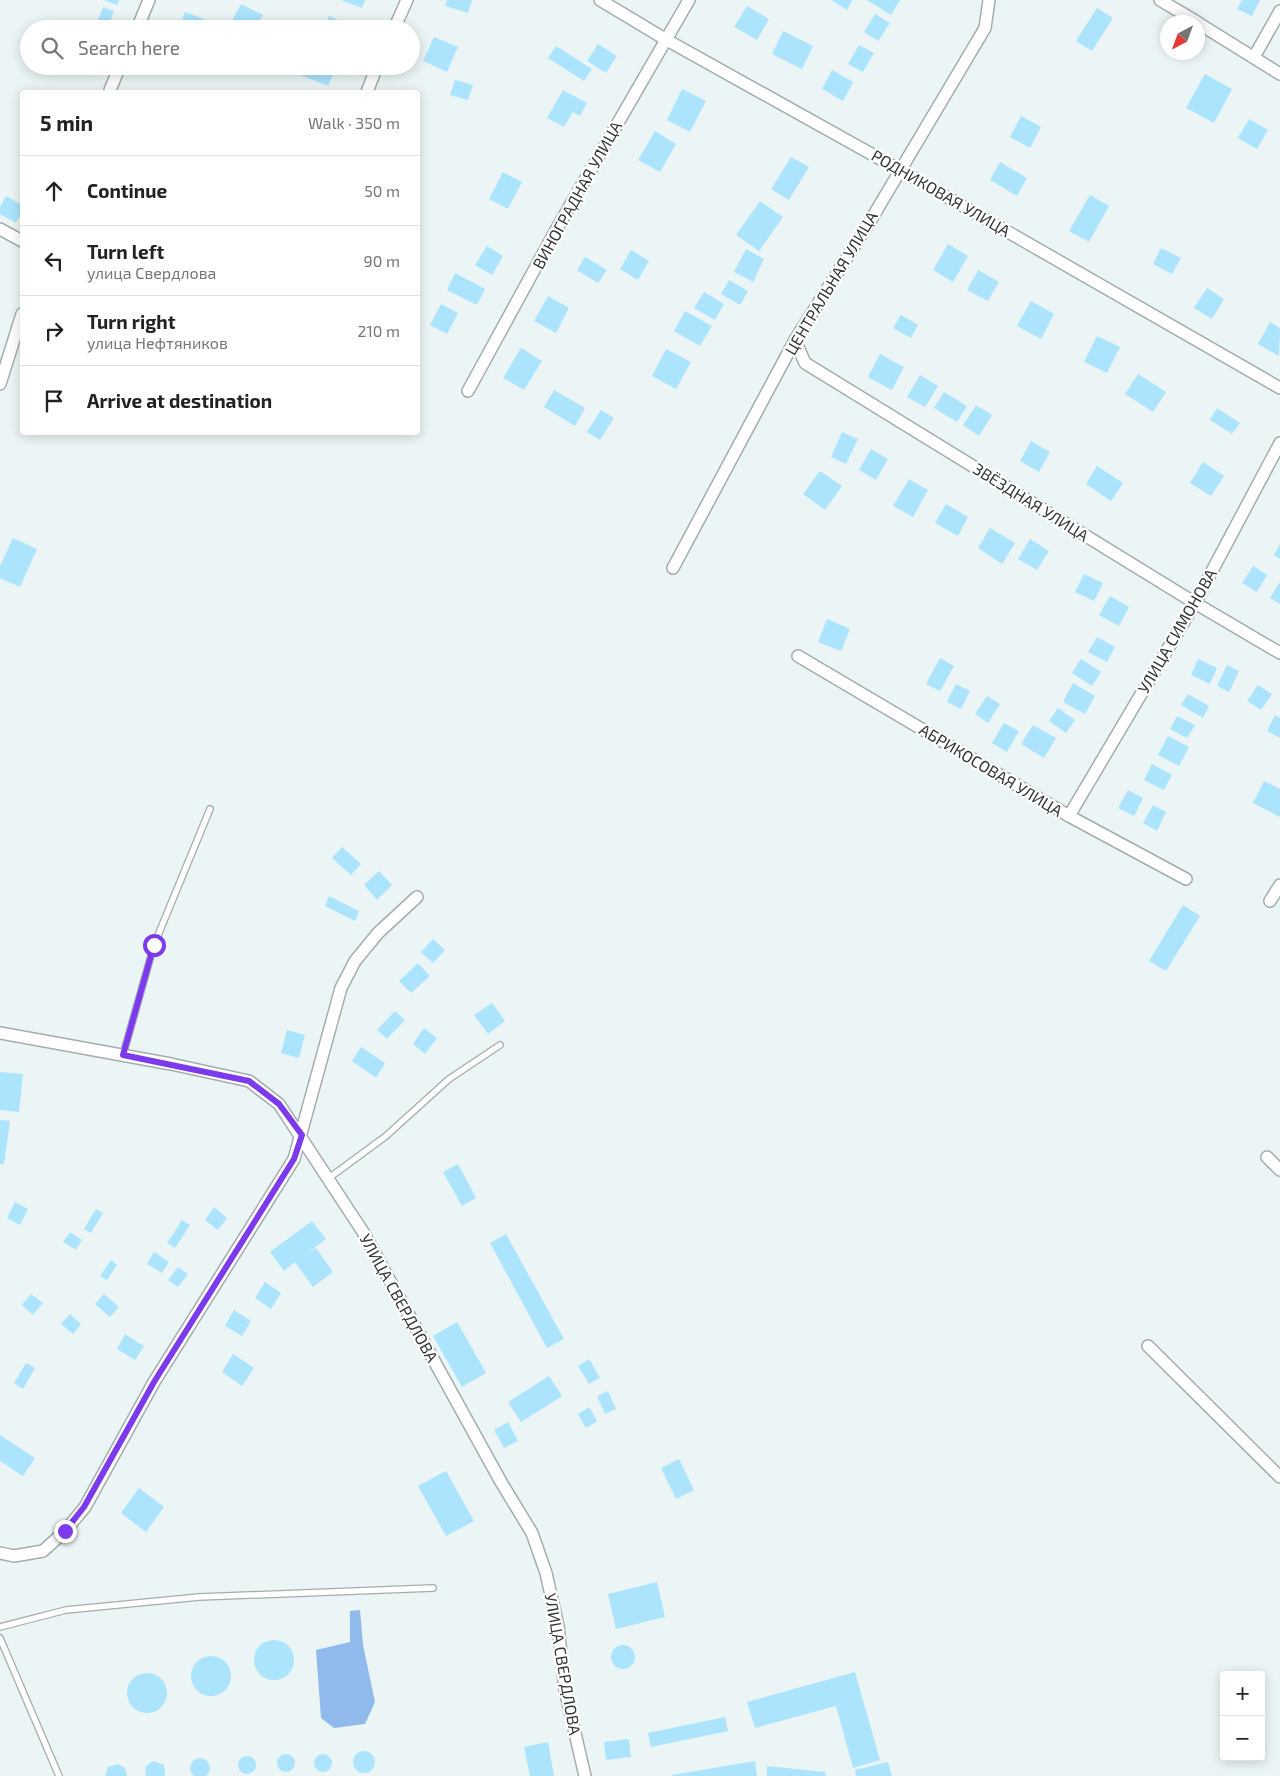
<!DOCTYPE html>
<html lang="en">
<head>
<meta charset="utf-8">
<style>
  :root { --surface:#fff; --page:#f2f2f2; --text:#222; --muted:#767676; --line:#e0e0e0 }
  body { margin:0; font-family:"Exo 2",sans-serif; background:var(--page); color:var(--text) }
  .controls { position:absolute; right:15px; bottom:15px; display:grid; overflow:hidden; border-radius:5px; box-shadow:0 2px 12px #0003 }
  .controls button { width:45px; height:45px; display:grid; place-items:center; padding:0; border:0; border-bottom:1px solid var(--line); background:var(--surface); color:var(--text); font:25px sans-serif }
  .compass { position:absolute; left:1160px; top:15px; width:45px; height:45px; border-radius:50%; background:var(--surface); box-shadow:0 2px 12px #0003; rotate:221deg }
  .stop { position:absolute; width:15px; height:15px; margin:-11px; border:4px solid #7c3aed; border-radius:50%; background:#fff }
  .stop.end { background:#7c3aed; border-color:#fff; box-shadow:0 1px 5px #0008 }
  .list { margin:0; padding:0; list-style:none }
  h2 { display:flex; justify-content:space-between; align-items:center; height:65px; margin:0; padding:0 20px; font-size:21px }
  h2 small { font-size:16px; font-weight:400; color:var(--muted) }
  .list li { display:grid; grid-template-columns:32px 1fr auto; gap:15px; align-items:center; box-sizing:border-box; height:70px; padding:0 20px; border-top:1px solid var(--line) }
  .list b { display:block; font-size:19px; white-space:nowrap }
  .list p { margin:0; font-size:16px; white-space:nowrap; color:var(--muted) }
  .list em { font-size:16px; font-style:normal; color:var(--muted) }
  .icon { flex:none; width:28px; height:28px; fill:none; stroke:currentColor; stroke-width:2; stroke-linecap:round; stroke-linejoin:round }
  .map { position:relative; flex:none; width:1280px; height:1776px; overflow:hidden }
  .search { position:absolute; background:var(--surface); box-shadow:0 2px 12px #0003; left:20px; top:20px; width:400px; height:55px; display:flex; align-items:center; gap:12px; box-sizing:border-box; padding:0 18px; border-radius:28px; color:var(--muted); font-size:19px }
  .panel { position:absolute; background:var(--surface); box-shadow:0 2px 12px #0003; left:20px; top:90px; width:400px; height:345px; border-radius:5px }
  .map>svg:first-child { display:block }
  .water { fill:#90baec }
  .building { fill:#ace4fe }
  .lines { fill:none; stroke-linecap:round; stroke-linejoin:round }
  .service-casing { stroke:#a5acad; stroke-width:8 }
  .minor-casing { stroke:#a5acad; stroke-width:14 }
  .service { stroke:#fff; stroke-width:5.5 }
  .minor { stroke:#fff; stroke-width:11 }
  .route { stroke:#7c3aed; stroke-width:6 }
  .labels { text-anchor:middle; stroke-width:4.5; stroke-linejoin:round; paint-order:stroke }
  .street-label { font-size:16px; fill:#323535; stroke:#fff }
</style>
</head>
<body>
<div class="map">
<svg width="1280" height="1776" viewBox="0 0 1280 1776">
  <rect width="100%" height="100%" fill="#ecf5f5"/>
  <polygon class="water" points="360,1610 363,1645 375,1702 365,1724 334,1728 321,1718 316,1650 350,1642 350,1611"/>
  <g class="building">
    <polygon points="104,0 119,0 117,5"/>
    <polygon points="341,0 365,0 362,8"/>
    <polygon points="447,0 472,0 468,13 445,6"/>
    <polygon points="831,0 851,0 852,1 847,10"/>
    <polygon points="867,0 900,0 891,15"/>
    <polygon points="1242,0 1260,0 1252,16 1237,9"/>
    <polygon points="241,4 263,15 255,29 246,29 232,21"/>
    <polygon points="747,6 769,19 757,40 734,27"/>
    <polygon points="103,7 114,11 107,29 96,25"/>
    <polygon points="1097,8 1113,18 1092,51 1076,41"/>
    <polygon points="185,12 209,21 206,29 179,29"/>
    <polygon points="875,14 890,23 878,41 864,32"/>
    <polygon points="329,16 346,23 344,29 323,29"/>
    <polygon points="783,31 813,46 802,69 772,54"/>
    <polygon points="434,37 458,47 447,72 423,61"/>
    <polygon points="598,44 617,56 606,73 587,61"/>
    <polygon points="859,45 874,53 863,72 848,64"/>
    <polygon points="556,46 592,69 584,81 548,58"/>
    <polygon points="292,66 319,66 334,72 328,86 290,71"/>
    <polygon points="832,70 853,82 843,101 822,89"/>
    <polygon points="1205,74 1232,89 1214,123 1186,108"/>
    <polygon points="455,80 473,85 468,100 450,95"/>
    <polygon points="682,89 706,101 690,132 667,120"/>
    <polygon points="563,90 587,103 580,116 573,112 564,127 547,118"/>
    <polygon points="1021,116 1041,127 1030,148 1010,137"/>
    <polygon points="1249,119 1268,130 1257,149 1238,138"/>
    <polygon points="655,131 676,144 660,172 638,160"/>
    <polygon points="791,157 809,167 789,200 771,189"/>
    <polygon points="1000,162 1027,178 1017,196 990,180"/>
    <polygon points="503,172 522,182 508,209 489,199"/>
    <polygon points="1090,195 1109,206 1089,242 1069,231"/>
    <polygon points="6,196 22,205 22,211 16,223 0,214 0,207"/>
    <polygon points="760,201 783,217 759,251 736,235"/>
    <polygon points="948,244 968,256 953,282 933,270"/>
    <polygon points="487,246 503,256 492,275 475,265"/>
    <polygon points="1161,248 1181,258 1172,274 1153,264"/>
    <polygon points="746,249 764,259 753,282 734,272"/>
    <polygon points="631,250 649,261 638,280 620,269"/>
    <polygon points="585,257 607,270 598,283 577,270"/>
    <polygon points="978,270 999,282 988,301 967,290"/>
    <polygon points="455,273 485,289 477,305 447,290"/>
    <polygon points="729,280 748,291 740,305 721,294"/>
    <polygon points="1207,288 1224,299 1212,319 1194,308"/>
    <polygon points="704,292 724,304 715,320 694,308"/>
    <polygon points="548,296 569,308 556,333 534,321"/>
    <polygon points="1031,301 1054,314 1041,339 1017,326"/>
    <polygon points="441,304 458,313 447,334 430,325"/>
    <polygon points="685,311 712,326 700,346 674,331"/>
    <polygon points="901,315 918,325 911,338 893,328"/>
    <polygon points="1270,322 1280,328 1279,356 1258,344"/>
    <polygon points="1097,336 1120,347 1107,373 1084,362"/>
    <polygon points="521,348 542,361 524,390 503,378"/>
    <polygon points="666,349 691,362 676,389 652,376"/>
    <polygon points="880,354 904,367 892,390 868,377"/>
    <polygon points="1138,374 1166,392 1153,412 1125,394"/>
    <polygon points="920,375 938,386 925,407 907,397"/>
    <polygon points="554,390 585,408 575,426 544,407"/>
    <polygon points="944,392 967,406 957,422 934,408"/>
    <polygon points="976,405 992,415 979,436 963,425"/>
    <polygon points="1217,408 1240,423 1232,434 1210,420"/>
    <polygon points="601,410 614,418 600,440 587,432"/>
    <polygon points="842,432 858,439 846,464 831,457"/>
    <polygon points="1031,441 1050,452 1039,472 1020,461"/>
    <polygon points="871,449 888,459 876,480 859,470"/>
    <polygon points="1203,462 1224,476 1211,496 1190,483"/>
    <polygon points="1097,466 1123,483 1111,501 1086,484"/>
    <polygon points="820,471 842,486 825,510 803,494"/>
    <polygon points="909,479 928,490 913,517 893,506"/>
    <polygon points="946,504 968,517 958,536 935,523"/>
    <polygon points="990,528 1015,543 1002,564 978,548"/>
    <polygon points="13,538 37,549 20,587 0,578 0,566"/>
    <polygon points="1030,539 1049,551 1037,570 1018,559"/>
    <polygon points="1280,544 1280,559 1274,555"/>
    <polygon points="1253,566 1267,575 1257,592 1242,583"/>
    <polygon points="1084,574 1103,583 1094,601 1075,592"/>
    <polygon points="1280,582 1280,604 1270,598"/>
    <polygon points="1110,596 1129,607 1119,626 1099,615"/>
    <polygon points="827,619 850,629 841,651 818,642"/>
    <polygon points="1097,637 1115,647 1107,662 1088,652"/>
    <polygon points="940,658 954,666 940,691 926,684"/>
    <polygon points="1081,659 1101,672 1092,686 1072,673"/>
    <polygon points="1198,659 1217,668 1210,684 1191,675"/>
    <polygon points="1227,665 1239,671 1229,692 1217,686"/>
    <polygon points="1073,683 1095,696 1085,714 1063,702"/>
    <polygon points="956,684 970,691 961,709 947,702"/>
    <polygon points="1258,685 1272,694 1261,710 1247,701"/>
    <polygon points="1188,694 1209,706 1203,718 1181,705"/>
    <polygon points="987,696 1000,704 988,723 975,714"/>
    <polygon points="1058,708 1075,720 1066,733 1049,721"/>
    <polygon points="1275,715 1280,718 1280,738 1267,731"/>
    <polygon points="1177,716 1195,725 1187,738 1170,729"/>
    <polygon points="1004,723 1019,731 1007,752 992,743"/>
    <polygon points="1033,725 1056,738 1044,758 1021,744"/>
    <polygon points="1168,736 1189,747 1179,766 1158,755"/>
    <polygon points="1152,764 1172,775 1164,790 1144,780"/>
    <polygon points="1264,781 1280,789 1280,817 1253,803"/>
    <polygon points="1128,790 1143,798 1134,816 1118,808"/>
    <polygon points="1153,805 1166,812 1157,831 1143,823"/>
    <polygon points="342,847 361,864 351,875 332,858"/>
    <polygon points="379,871 392,885 377,900 364,885"/>
    <polygon points="329,896 359,911 355,921 325,906"/>
    <polygon points="1183,905 1200,916 1166,971 1149,961"/>
    <polygon points="433,939 445,950 433,963 421,952"/>
    <polygon points="418,963 430,976 411,993 399,981"/>
    <polygon points="492,1003 505,1021 488,1034 474,1015"/>
    <polygon points="395,1011 405,1020 387,1039 377,1030"/>
    <polygon points="424,1028 437,1038 425,1054 413,1044"/>
    <polygon points="287,1030 305,1035 299,1058 281,1053"/>
    <polygon points="361,1047 385,1063 376,1078 352,1061"/>
    <polygon points="0,1072 23,1074 19,1112 0,1110"/>
    <polygon points="0,1120 10,1121 4,1164 0,1164"/>
    <polygon points="458,1164 476,1198 462,1206 443,1172"/>
    <polygon points="15,1202 28,1209 20,1225 7,1218"/>
    <polygon points="214,1207 227,1218 218,1230 205,1220"/>
    <polygon points="96,1209 103,1213 91,1233 84,1229"/>
    <polygon points="182,1220 190,1225 175,1248 167,1243"/>
    <polygon points="312,1221 326,1239 306,1254 316,1248 333,1272 313,1287 295,1262 284,1271 270,1252"/>
    <polygon points="70,1232 82,1240 76,1250 63,1242"/>
    <polygon points="506,1234 564,1339 547,1348 490,1243"/>
    <polygon points="154,1252 169,1262 162,1273 147,1264"/>
    <polygon points="111,1260 117,1265 107,1280 100,1276"/>
    <polygon points="178,1267 188,1274 178,1287 168,1280"/>
    <polygon points="265,1282 281,1293 271,1309 255,1298"/>
    <polygon points="31,1294 43,1303 33,1315 22,1305"/>
    <polygon points="104,1294 119,1307 110,1317 95,1304"/>
    <polygon points="234,1310 251,1321 242,1336 225,1326"/>
    <polygon points="70,1314 81,1324 73,1334 61,1324"/>
    <polygon points="457,1322 486,1373 462,1387 433,1336"/>
    <polygon points="125,1334 144,1346 135,1360 117,1349"/>
    <polygon points="233,1354 254,1368 242,1386 222,1372"/>
    <polygon points="589,1359 600,1378 589,1384 578,1366"/>
    <polygon points="26,1363 35,1368 23,1389 14,1383"/>
    <polygon points="549,1376 562,1396 521,1422 508,1402"/>
    <polygon points="608,1391 616,1409 605,1414 597,1396"/>
    <polygon points="589,1407 597,1421 586,1428 578,1414"/>
    <polygon points="508,1422 518,1441 504,1448 494,1430"/>
    <polygon points="0,1435 35,1458 23,1476 0,1461"/>
    <polygon points="679,1459 694,1490 676,1499 661,1468"/>
    <polygon points="446,1471 474,1521 446,1536 418,1486"/>
    <polygon points="139,1488 164,1507 146,1532 121,1513"/>
    <polygon points="657,1582 665,1617 616,1629 608,1594"/>
    <circle cx="274" cy="1660" r="20"/>
    <circle cx="623" cy="1657" r="12"/>
    <circle cx="211" cy="1676" r="20"/>
    <polygon points="855,1672 880,1760 853,1768 836,1706 755,1728 747,1702"/>
    <circle cx="147" cy="1693" r="20"/>
    <polygon points="725,1717 728,1731 651,1747 648,1733"/>
    <polygon points="629,1739 631,1757 606,1760 604,1742"/>
    <polygon points="548,1742 554,1776 530,1776 524,1747"/>
    <circle cx="364" cy="1762" r="11"/>
    <circle cx="323" cy="1763" r="9"/>
    <circle cx="286" cy="1763" r="9"/>
    <circle cx="247" cy="1765" r="9"/>
    <circle cx="200" cy="1768" r="10"/>
    <polygon points="153,1761 164,1765 165,1776 146,1776 145,1767"/>
    <polygon points="755,1761 757,1776 672,1776 672,1775"/>
    <polygon points="888,1762 892,1776 856,1776 855,1770"/>
    <polygon points="118,1764 125,1768 127,1776 105,1776 108,1767"/>
    <polygon points="767,1766 825,1772 826,1776 767,1776"/>
  </g>
  <g class="lines">
    <defs>
      <g id="service">
        <polyline points="123,1055 154,945 210,809"/>
        <polyline points="329,1178 386,1136 449,1079 500,1045"/>
        <polyline points="0,1627 66,1610 199,1597 433,1588"/>
        <polyline points="0,1638 59,1776"/>
      </g>
      <g id="minor">
        <polyline points="600,0 665,39 900,170 1280,388"/>
        <polyline points="1160,0 1197,22"/>
        <polyline points="1198,23 1280,74"/>
        <polyline points="137,29 149,0"/>
        <polyline points="394,29 407,0"/>
        <polyline points="1254,57 1280,11"/>
        <polyline points="110,90 120,66"/>
        <polyline points="367,92 377,66"/>
        <polyline points="0,229 22,241"/>
        <polyline points="795,340 805,363 1195,603 1280,653"/>
        <polyline points="0,384 22,314"/>
        <polyline points="468,391 556,230 689,0"/>
        <polyline points="673,568 795,340 872,218 985,28 989,0"/>
        <polyline points="798,656 1069,816 1186,879"/>
        <polyline points="1069,816 1195,603 1280,443"/>
        <polyline points="1270,901 1280,885"/>
        <polyline points="0,1033 171,1064 249,1081 279,1104 363,1232 501,1482 532,1533 546,1573 558,1626 565,1690 585,1776"/>
        <polyline points="1267,1157 1280,1170"/>
        <polyline points="1148,1346 1280,1477"/>
        <polyline points="0,1553 14,1556 43,1551 65,1531 85,1507 154,1382 294,1159 341,988 355,961 378,933 417,897"/>
      </g>
    </defs>
    <use href="#service" class="service-casing"/>
    <use href="#minor" class="minor-casing"/>
    <use href="#service" class="service"/>
    <use href="#minor" class="minor"/>
  </g>
  <g class="lines">
    <polyline class="route" points="65,1531 84,1507 154,1382 294,1159 302,1135 279,1104 249,1081 123,1055 154,945"/>
  </g>
  <g class="labels">
    <g class="street-label">
      <text transform="translate(941 193) rotate(30)" y="6">РОДНИКОВАЯ УЛИЦА</text>
      <text transform="translate(577 195) rotate(-61)" y="6">ВИНОГРАДНАЯ УЛИЦА</text>
      <text transform="translate(831 283) rotate(-59)" y="6">ЦЕНТРАЛЬНАЯ УЛИЦА</text>
      <text transform="translate(1031 502) rotate(32)" y="6">ЗВЁЗДНАЯ УЛИЦА</text>
      <text transform="translate(1177 631) rotate(-60)" y="6">УЛИЦА СИМОНОВА</text>
      <text transform="translate(991 770) rotate(31)" y="6">АБРИКОСОВАЯ УЛИЦА</text>
      <text transform="translate(399 1298) rotate(61)" y="6">УЛИЦА СВЕРДЛОВА</text>
      <text transform="translate(563 1664) rotate(80)" y="6">УЛИЦА СВЕРДЛОВА</text>
    </g>
  </g>
</svg>
<div class="controls">
<button>+</button>
<button>−</button>
</div>
<svg class="compass" viewBox="-18 -18 36 36"><path d="M0-13l5 13h-10z" fill="#e53935"/><path d="M0 13l5-13h-10z" fill="#767676"/></svg>
<div class="stop" style="left:154px;top:945px"></div>
<div class="stop end" style="left:65px;top:1531px"></div>
<div class="search"><svg class="icon" aria-label="search" viewBox="0 0 24 24"><circle cx="10" cy="10" r="6"/><path d="M15 15l6 6"/></svg>Search here</div>
<section class="panel">
<h2>5 min<small>Walk · 350 m</small></h2>
<ul class="list">
<li><svg class="icon" aria-label="ahead" viewBox="0 0 24 24"><path d="M12 20V5M6 11l6-6 6 6"/></svg><div><b>Continue</b></div><em>50 m</em></li>
<li><svg class="icon" aria-label="left" viewBox="0 0 24 24"><path d="M17 20v-9H6M10 6l-5 5 5 5"/></svg><div><b>Turn left</b><p>улица Свердлова</p></div><em>90 m</em></li>
<li><svg class="icon" aria-label="right" viewBox="0 0 24 24"><path d="M7 20v-9h11M14 6l5 5-5 5"/></svg><div><b>Turn right</b><p>улица Нефтяников</p></div><em>210 m</em></li>
<li><svg class="icon" aria-label="arrive" viewBox="0 0 24 24"><path d="M6 21V4h12l-3 4 3 4H6"/></svg><div><b>Arrive at destination</b></div></li>
</ul>
</section>
</div>
</body>
</html>
